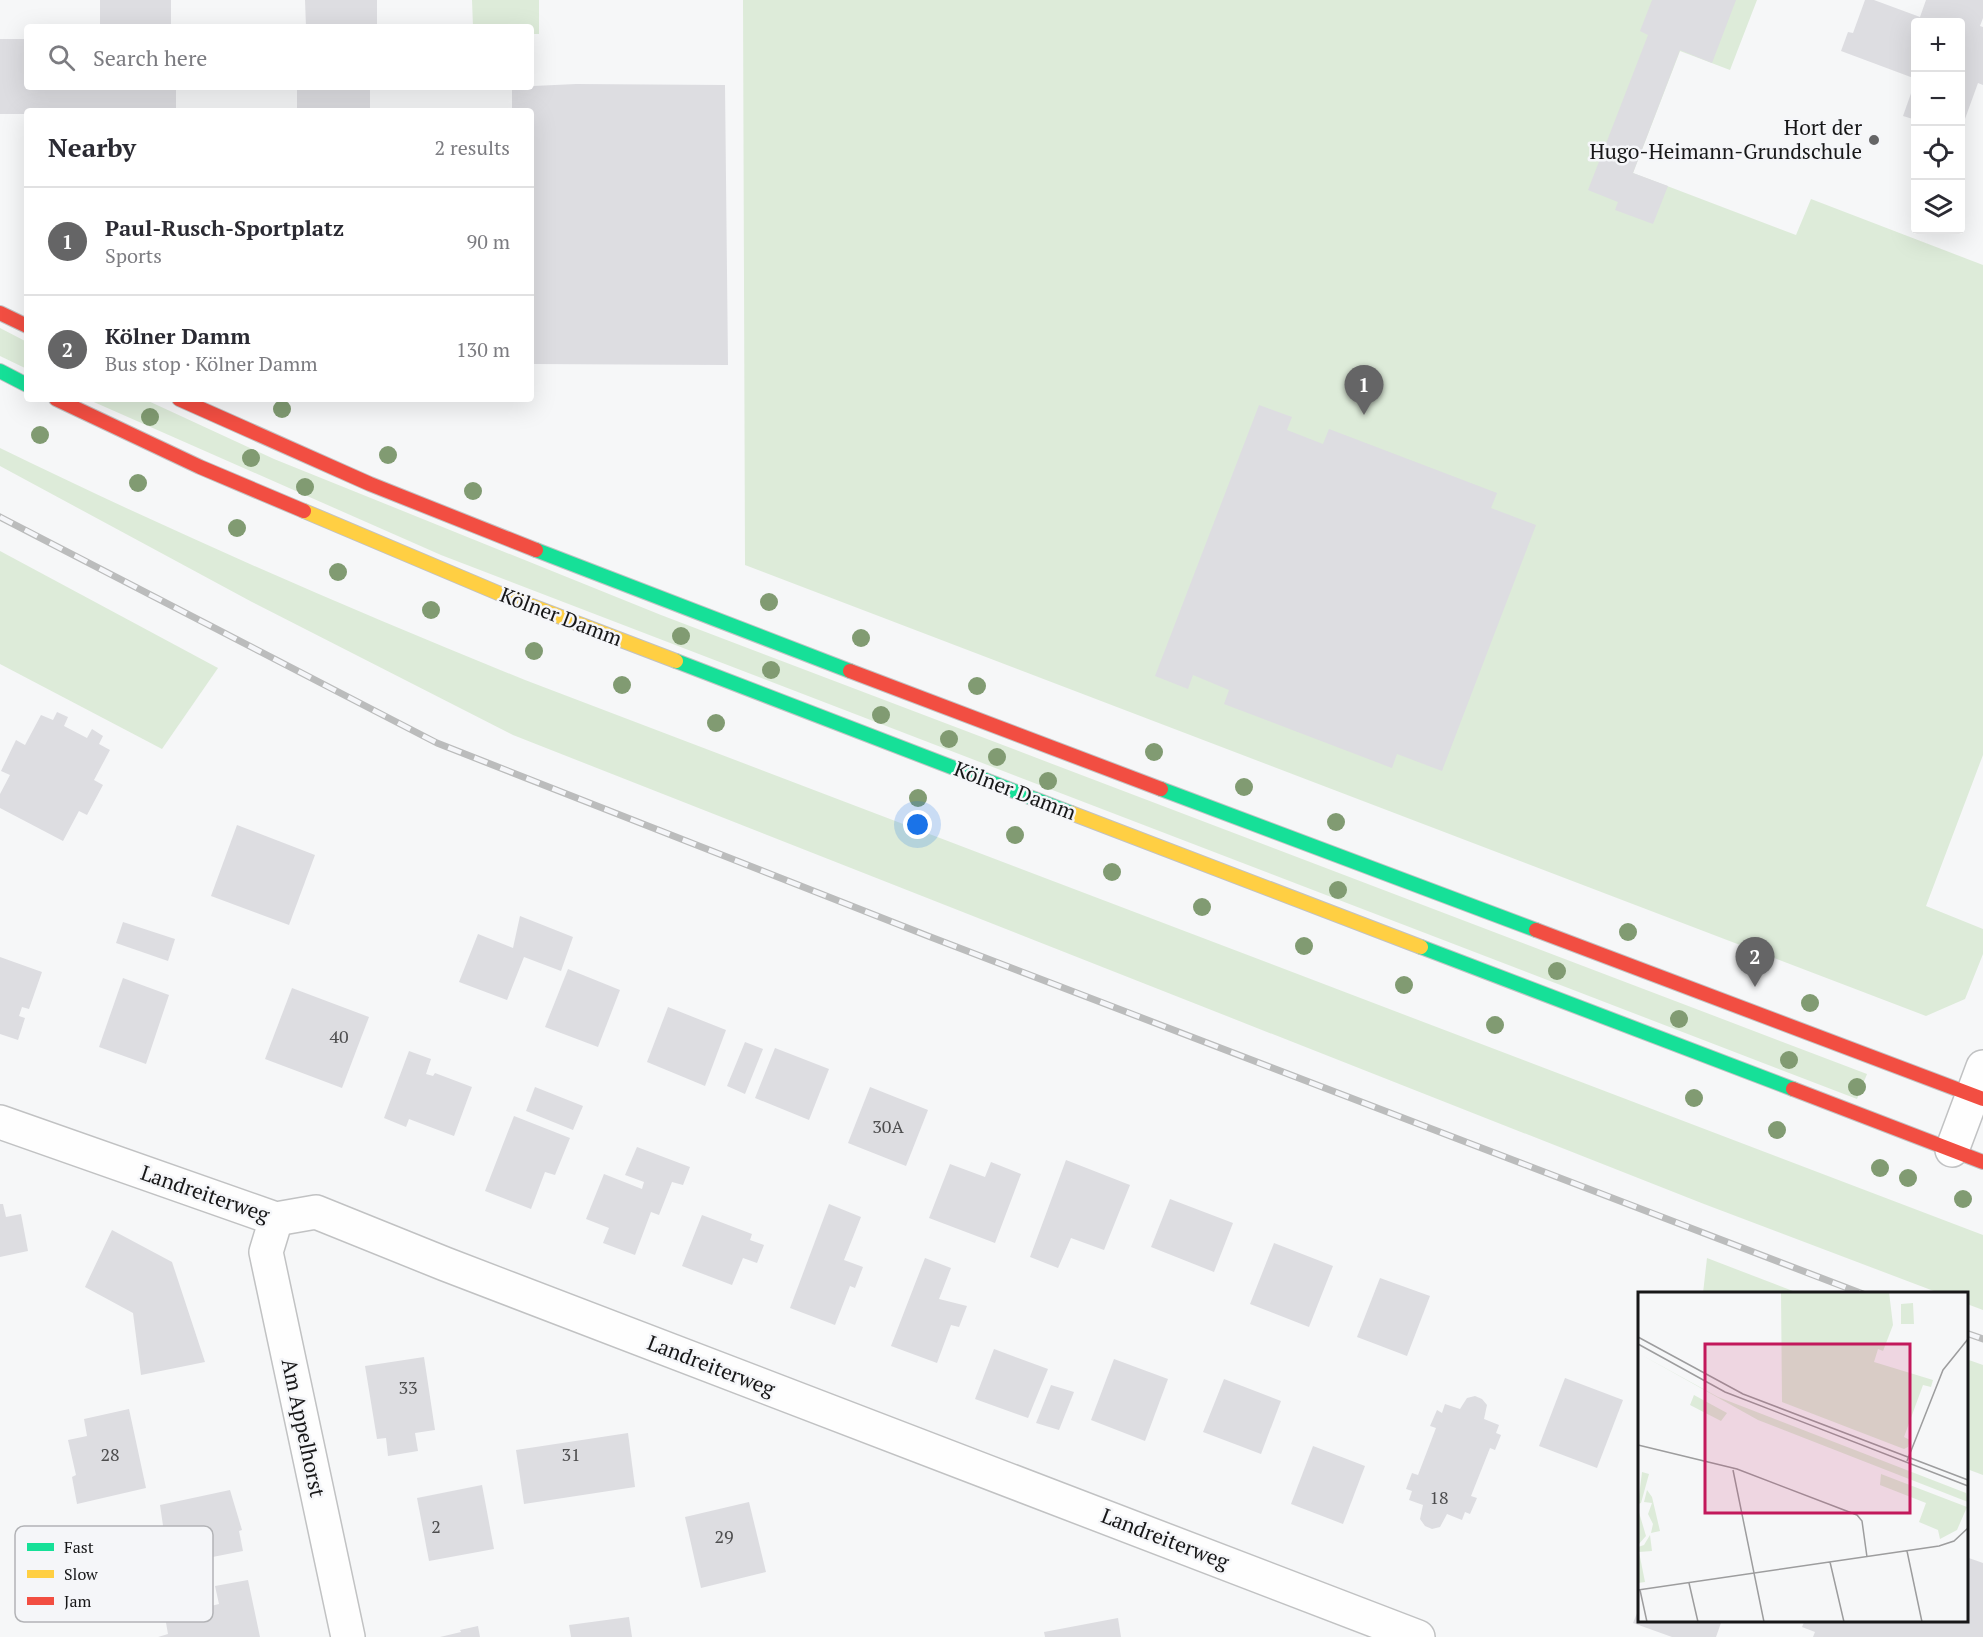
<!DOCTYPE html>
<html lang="en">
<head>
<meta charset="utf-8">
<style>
  :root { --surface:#fff; --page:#f7f7f7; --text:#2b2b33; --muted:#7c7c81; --line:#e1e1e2; --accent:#656566 }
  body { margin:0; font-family:"PT Serif",serif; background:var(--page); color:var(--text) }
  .controls { position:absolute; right:18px; top:18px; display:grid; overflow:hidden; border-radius:6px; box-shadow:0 6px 24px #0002 }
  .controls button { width:54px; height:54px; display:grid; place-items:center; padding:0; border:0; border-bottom:2px solid var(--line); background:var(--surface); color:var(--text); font:30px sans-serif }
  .you { position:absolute; left:918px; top:825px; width:21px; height:21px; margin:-15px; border:4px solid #fff; border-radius:50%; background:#1a73e8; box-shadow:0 0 0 9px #1a73e833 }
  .badge { display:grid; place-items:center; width:39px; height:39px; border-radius:50%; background:var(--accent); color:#fff; font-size:20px; font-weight:700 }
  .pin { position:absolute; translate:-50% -50px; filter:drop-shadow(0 2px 3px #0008) }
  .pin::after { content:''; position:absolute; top:32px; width:21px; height:18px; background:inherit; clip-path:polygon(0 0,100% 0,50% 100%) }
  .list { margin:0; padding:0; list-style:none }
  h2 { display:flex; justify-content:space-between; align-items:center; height:78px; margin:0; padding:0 24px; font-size:26px }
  h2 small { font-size:20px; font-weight:400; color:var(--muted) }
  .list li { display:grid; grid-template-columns:39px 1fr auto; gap:18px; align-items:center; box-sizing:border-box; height:108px; padding:0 24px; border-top:2px solid var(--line) }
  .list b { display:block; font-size:22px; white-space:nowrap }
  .list p { margin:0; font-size:20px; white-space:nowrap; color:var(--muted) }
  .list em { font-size:20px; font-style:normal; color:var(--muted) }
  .icon { flex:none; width:33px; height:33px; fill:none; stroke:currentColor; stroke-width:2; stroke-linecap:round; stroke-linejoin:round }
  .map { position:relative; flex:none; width:1983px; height:1637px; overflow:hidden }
  .search { position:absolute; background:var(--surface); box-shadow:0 6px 24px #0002; left:24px; top:24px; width:510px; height:66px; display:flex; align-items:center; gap:15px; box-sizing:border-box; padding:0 21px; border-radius:6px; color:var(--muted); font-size:22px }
  .panel { position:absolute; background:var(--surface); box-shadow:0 6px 24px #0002; left:24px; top:108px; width:510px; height:294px; border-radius:6px }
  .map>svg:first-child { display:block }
  .green { fill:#ddebd9 }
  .building { fill:#dddde1 }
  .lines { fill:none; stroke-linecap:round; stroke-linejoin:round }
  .street-casing { stroke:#c1c2c3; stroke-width:36 }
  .fast-casing { stroke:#c1c2c3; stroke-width:16 }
  .slow-casing { stroke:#c1c2c3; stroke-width:16 }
  .jam-casing { stroke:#c1c2c3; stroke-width:16 }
  .street { stroke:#fefefe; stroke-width:33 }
  .fast { stroke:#16e098; stroke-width:14 }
  .slow { stroke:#ffcf43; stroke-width:14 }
  .jam { stroke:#f24e42; stroke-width:14 }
  .rail-casing { stroke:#bbbcbc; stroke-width:7 }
  .rail { stroke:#f5f6f9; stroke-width:4.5; stroke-dasharray:14; stroke-linecap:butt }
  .tree { fill:#819b72 }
  .poi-dot { fill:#656566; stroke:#f5f6f9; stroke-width:2 }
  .labels { text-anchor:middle; stroke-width:5; stroke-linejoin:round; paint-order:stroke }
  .number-label { font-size:18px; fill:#4d4d4e }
  .poi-label { font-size:21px; fill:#171718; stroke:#f5f6f9; text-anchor:end }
  .street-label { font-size:21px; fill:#171718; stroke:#f5f6f9 }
  .inset-road { fill:none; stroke:#9d9d9e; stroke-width:1.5 }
  .view { fill:#c2185b; fill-opacity:0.15; stroke:#c2185b; stroke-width:3 }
  .inset-edge { fill:none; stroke:#171718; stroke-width:3 }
  .key { fill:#f5f6f9; stroke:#b2b3b6; stroke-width:1.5 }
  .key-label { font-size:16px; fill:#171718 }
</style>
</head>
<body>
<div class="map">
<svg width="1983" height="1637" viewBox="0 0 1983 1637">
  <rect width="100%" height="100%" fill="#f6f7f8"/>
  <g class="green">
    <polygon points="472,0 539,0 539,34 531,34 531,27 473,27"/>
    <polygon points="743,0 1757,0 1730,70 1680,51 1633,173 1796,235 1811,199 1983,265 1983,755 1926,906 1983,929 1983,954 1965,999 1926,1016 745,565"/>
    <polygon points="0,328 27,342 27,369 0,356"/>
    <polygon points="87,399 144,399 274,459 661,615 1867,1074 1857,1099 441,555"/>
    <path d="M0 448C172 532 347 608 525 680L1983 1235V1310L1967 1304 1966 1294 1939 1293 1704 1204 513 735 252 602 0 466Z"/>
    <polygon points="0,551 218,668 162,749 0,664"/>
    <polygon points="1707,1258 1798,1293 1703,1293"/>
    <polygon points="1966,1359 1983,1365 1983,1475 1967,1469"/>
  </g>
  <g class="building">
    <rect x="100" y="0" width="71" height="27"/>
    <polygon points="305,0 377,0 377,27 306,27"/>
    <polygon points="1652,0 1736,0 1712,63 1680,50 1633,173 1668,186 1653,224 1615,210 1618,202 1588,190 1648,35 1640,31"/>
    <polygon points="1865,0 1874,0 1920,17 1926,0 1983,0 1983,18 1980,26 1983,27 1983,85 1978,83 1961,130 1960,22 1916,22 1916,79 1841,51 1848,32 1853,33"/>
    <polygon points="0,39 27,39 27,87 176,87 176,111 27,111 27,114 0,114"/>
    <polygon points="1915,82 1916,82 1916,120 1903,116"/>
    <polygon points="576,84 725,85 728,365 531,364 531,111 512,111 512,87"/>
    <rect x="297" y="87" width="73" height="24"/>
    <polygon points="1259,405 1292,417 1287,430 1323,444 1329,429 1497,493 1491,508 1536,525 1442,771 1397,754 1392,768 1224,704 1229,690 1193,675 1188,689 1155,676"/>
    <polygon points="57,712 68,717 64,726 87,738 92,729 103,736 99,744 110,750 94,780 103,785 87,815 79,811 63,841 0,808 0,794 10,775 1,771 16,740 25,745 41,715 53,720"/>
    <polygon points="237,825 315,855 289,925 211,896"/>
    <polygon points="520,916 573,937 561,971 524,957 507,1000 459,982 478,934 513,948"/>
    <polygon points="123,922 175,939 168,961 116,943"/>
    <polygon points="0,957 42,972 29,1009 22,1007 19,1016 25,1018 18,1040 0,1034"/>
    <polygon points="568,969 620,990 598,1047 545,1027"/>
    <polygon points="123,978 169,995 146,1064 99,1047"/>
    <polygon points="292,988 369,1017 342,1088 265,1059"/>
    <polygon points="668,1007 726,1030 705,1086 647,1062"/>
    <polygon points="745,1042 763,1049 745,1094 727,1086"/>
    <polygon points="775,1048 829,1069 809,1120 755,1098"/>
    <polygon points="409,1051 431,1059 426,1074 433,1076 435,1073 472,1087 454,1136 409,1119 406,1127 384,1118"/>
    <polygon points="535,1087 583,1106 573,1130 526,1111"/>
    <polygon points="870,1087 928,1110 906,1166 848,1143"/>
    <polygon points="514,1116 570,1138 555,1175 545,1172 531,1209 485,1191"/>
    <polygon points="637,1147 690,1167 683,1185 672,1182 659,1215 651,1212 635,1255 603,1243 609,1228 586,1219 604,1174 642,1189 644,1182 625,1175"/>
    <polygon points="1066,1160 1130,1185 1104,1250 1071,1238 1058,1268 1030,1257"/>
    <polygon points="991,1162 1021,1174 995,1243 929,1218 950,1164 985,1177"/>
    <polygon points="1170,1199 1233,1223 1214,1272 1151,1247"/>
    <polygon points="0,1204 3,1204 6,1217 21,1214 28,1251 0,1257"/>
    <polygon points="829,1204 861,1217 844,1260 863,1267 855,1288 850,1286 835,1325 790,1308"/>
    <polygon points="702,1215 752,1234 750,1240 764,1245 757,1263 743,1258 732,1285 682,1266"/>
    <polygon points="112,1230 172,1262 205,1362 141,1375 133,1313 85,1287"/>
    <polygon points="1274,1243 1333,1266 1309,1327 1250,1304"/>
    <polygon points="925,1258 951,1268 939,1299 967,1306 959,1327 951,1325 937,1363 891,1346"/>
    <polygon points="1380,1278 1430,1296 1407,1356 1357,1337"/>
    <polygon points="994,1349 1048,1369 1028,1418 975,1399"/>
    <polygon points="424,1357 435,1430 415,1433 418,1451 388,1456 386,1438 377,1439 365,1366"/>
    <polygon points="1114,1359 1168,1379 1145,1441 1091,1420"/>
    <polygon points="1565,1378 1623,1400 1597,1468 1539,1446"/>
    <polygon points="1224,1379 1281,1401 1261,1454 1203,1432"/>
    <polygon points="1051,1385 1074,1392 1059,1430 1036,1423"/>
    <polygon points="1475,1396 1482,1399 1487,1405 1484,1419 1499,1425 1496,1433 1501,1435 1495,1450 1490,1448 1471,1496 1477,1498 1470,1514 1465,1512 1462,1520 1447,1514 1440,1527 1432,1529 1425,1526 1420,1519 1423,1505 1409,1500 1412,1491 1406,1489 1412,1473 1418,1475 1436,1428 1430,1426 1437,1410 1442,1413 1445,1404 1460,1409 1467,1398"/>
    <polygon points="129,1409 146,1488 77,1504 72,1477 76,1475 68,1440 87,1436 84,1419"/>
    <polygon points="628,1433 635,1487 524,1504 516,1450"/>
    <polygon points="1313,1446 1365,1466 1343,1524 1291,1504"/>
    <polygon points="482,1485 494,1549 429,1561 417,1498"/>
    <polygon points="230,1490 242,1530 239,1531 243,1551 182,1563 178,1543 166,1546 160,1505"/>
    <polygon points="749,1502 766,1572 701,1588 685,1517"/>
    <polygon points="1966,1557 1983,1563 1983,1637 1813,1637 1815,1632 1802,1627 1805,1620 1966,1620"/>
    <polygon points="248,1580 260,1637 158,1637 168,1634 165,1617 219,1604 215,1586"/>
    <polygon points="1640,1606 1640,1620 1722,1620 1716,1637 1672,1637 1633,1623"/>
    <polygon points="629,1617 632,1637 571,1637 569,1625"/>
    <polygon points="1118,1618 1121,1637 1045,1637 1044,1632"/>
    <polygon points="478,1626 480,1637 440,1637 461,1632 460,1630"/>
  </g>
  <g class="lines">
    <defs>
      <g id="street">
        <polyline points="0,1122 276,1219 316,1212 445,1264 1418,1637"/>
        <polyline points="1952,1150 1983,1067"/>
        <polyline points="276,1219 266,1252 348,1637"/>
      </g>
      <g id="fast">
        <polyline points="0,371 27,385"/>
        <polyline points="536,550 850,671"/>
        <polyline points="676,661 1071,813"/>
        <polyline points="1161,789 1536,930"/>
        <polyline points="1421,947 1793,1089"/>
      </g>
      <g id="slow">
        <polyline points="304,511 498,593 676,661"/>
        <polyline points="1071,813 1421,947"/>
      </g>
      <g id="jam">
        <polyline points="0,313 27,326"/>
        <polyline points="56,399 200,467 304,511"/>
        <polyline points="179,399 370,484 536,550"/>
        <polyline points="850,671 1161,789"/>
        <polyline points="1536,930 1983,1099"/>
        <polyline points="1793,1089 1983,1162"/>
      </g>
    </defs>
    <use href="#street" class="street-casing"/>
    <use href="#fast" class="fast-casing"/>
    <use href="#slow" class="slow-casing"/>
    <use href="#jam" class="jam-casing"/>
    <use href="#street" class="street"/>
    <use href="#fast" class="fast"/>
    <use href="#slow" class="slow"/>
    <use href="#jam" class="jam"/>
    <defs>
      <g id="rail">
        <polyline points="0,517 437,743 928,936 1863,1294"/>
        <polyline points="1966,1333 1983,1339"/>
      </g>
    </defs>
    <use href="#rail" class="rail-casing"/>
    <use href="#rail" class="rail"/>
  </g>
  <g class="tree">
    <circle cx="282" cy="409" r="9"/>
    <circle cx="150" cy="417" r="9"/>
    <circle cx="40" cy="435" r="9"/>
    <circle cx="388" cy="455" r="9"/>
    <circle cx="251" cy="458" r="9"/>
    <circle cx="138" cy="483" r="9"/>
    <circle cx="305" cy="487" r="9"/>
    <circle cx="473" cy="491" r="9"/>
    <circle cx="237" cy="528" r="9"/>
    <circle cx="338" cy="572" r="9"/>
    <circle cx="769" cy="602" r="9"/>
    <circle cx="431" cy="610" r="9"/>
    <circle cx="681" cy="636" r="9"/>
    <circle cx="861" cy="638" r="9"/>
    <circle cx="534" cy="651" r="9"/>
    <circle cx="771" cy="670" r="9"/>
    <circle cx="622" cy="685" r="9"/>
    <circle cx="977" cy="686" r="9"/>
    <circle cx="881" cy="715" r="9"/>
    <circle cx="716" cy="723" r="9"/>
    <circle cx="949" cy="739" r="9"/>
    <circle cx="1154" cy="752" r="9"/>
    <circle cx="997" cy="757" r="9"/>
    <circle cx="1048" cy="781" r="9"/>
    <circle cx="1244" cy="787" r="9"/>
    <circle cx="918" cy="798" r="9"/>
    <circle cx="1336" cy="822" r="9"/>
    <circle cx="1015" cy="835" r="9"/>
    <circle cx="1112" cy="872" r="9"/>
    <circle cx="1338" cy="890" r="9"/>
    <circle cx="1202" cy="907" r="9"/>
    <circle cx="1628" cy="932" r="9"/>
    <circle cx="1304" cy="946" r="9"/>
    <circle cx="1557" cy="971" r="9"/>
    <circle cx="1404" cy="985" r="9"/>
    <circle cx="1810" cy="1003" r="9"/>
    <circle cx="1679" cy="1019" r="9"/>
    <circle cx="1495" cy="1025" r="9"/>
    <circle cx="1789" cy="1060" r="9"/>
    <circle cx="1857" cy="1087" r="9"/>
    <circle cx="1694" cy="1098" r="9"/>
    <circle cx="1777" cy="1130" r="9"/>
    <circle cx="1880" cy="1168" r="9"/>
    <circle cx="1908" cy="1178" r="9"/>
    <circle cx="1963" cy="1199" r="9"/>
  </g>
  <circle class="poi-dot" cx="1874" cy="140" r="6"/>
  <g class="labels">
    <g class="number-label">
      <text x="339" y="1043">40</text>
      <text x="888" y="1133">30A</text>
      <text x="408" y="1394">33</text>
      <text x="110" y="1461">28</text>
      <text x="571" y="1461">31</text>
      <text x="1439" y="1504">18</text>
      <text x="436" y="1533">2</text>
      <text x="724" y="1543">29</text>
    </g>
    <g class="poi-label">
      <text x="1862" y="135">Hort der<tspan x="1862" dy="24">Hugo-Heimann-Grundschule</tspan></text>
    </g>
    <g class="street-label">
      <text transform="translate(561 617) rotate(21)" y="7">Kölner Damm</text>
      <text transform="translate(1015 791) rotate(21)" y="7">Kölner Damm</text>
      <text transform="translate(205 1194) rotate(19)" y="7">Landreiterweg</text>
      <text transform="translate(711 1366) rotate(21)" y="7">Landreiterweg</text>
      <text transform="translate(303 1428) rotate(78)" y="7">Am Appelhorst</text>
      <text transform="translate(1165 1539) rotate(21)" y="7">Landreiterweg</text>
    </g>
  </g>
  <g transform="translate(1638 1292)">
    <rect width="330" height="330" fill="#f6f7f8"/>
    <path d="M143 0H251L255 33 245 59 240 57 236 70 295 88 293 95 285 93 266 145 272 148 270 155 266 157 144 110ZM275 11 276 32H263V12ZM0 61 80 105 328 201 330 210 120 128ZM56 103 89 121 83 129 52 113ZM4 180 11 182 3 211 0 212ZM243 182 329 215 319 238 302 247 300 238 281 230 288 211 242 193ZM9 198 14 205 22 239 13 241 15 232 10 222 14 211 6 210ZM0 217 8 244 0 253ZM12 243 14 259 1 260 7 290 0 291V255L6 253Z" fill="#ddebd9"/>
    <path class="inset-road" d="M0 45 105 102 330 188M0 52 87 100 330 194M0 153 99 177 219 223 224 229 229 265M269 169 305 78 330 47M95 178 126 330M269 259 284 330M192 270 206 330M51 291 60 330M0 298 301 254 316 249 330 236M2 298 9 330"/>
    <path class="view" d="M67 52H272V221H67Z"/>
    <rect width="330" height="330" class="inset-edge"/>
  </g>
  <rect x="15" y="1526" width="198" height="96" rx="9" class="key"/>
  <rect x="27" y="1543" width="27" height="8" fill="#16e098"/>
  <rect x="27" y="1570" width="27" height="8" fill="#ffcf43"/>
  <rect x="27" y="1597" width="27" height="8" fill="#f24e42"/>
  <g class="key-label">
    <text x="64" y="1553">Fast</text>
    <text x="64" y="1580">Slow</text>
    <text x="64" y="1607">Jam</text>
  </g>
</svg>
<div class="controls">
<button>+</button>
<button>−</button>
<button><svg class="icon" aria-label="locate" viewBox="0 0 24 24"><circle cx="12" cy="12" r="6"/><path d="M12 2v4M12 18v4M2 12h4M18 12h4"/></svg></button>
<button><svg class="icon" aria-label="layers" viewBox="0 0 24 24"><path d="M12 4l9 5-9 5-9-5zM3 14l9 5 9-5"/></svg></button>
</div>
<div class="you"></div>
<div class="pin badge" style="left:1364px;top:415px">1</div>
<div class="pin badge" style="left:1755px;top:987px">2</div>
<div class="search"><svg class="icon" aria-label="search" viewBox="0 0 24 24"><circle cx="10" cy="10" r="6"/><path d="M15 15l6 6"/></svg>Search here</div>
<section class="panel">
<h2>Nearby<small>2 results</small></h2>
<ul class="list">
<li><span class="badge">1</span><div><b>Paul-Rusch-Sportplatz</b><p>Sports</p></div><em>90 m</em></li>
<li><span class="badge">2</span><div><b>Kölner Damm</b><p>Bus stop · Kölner Damm</p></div><em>130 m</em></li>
</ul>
</section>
</div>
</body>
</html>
